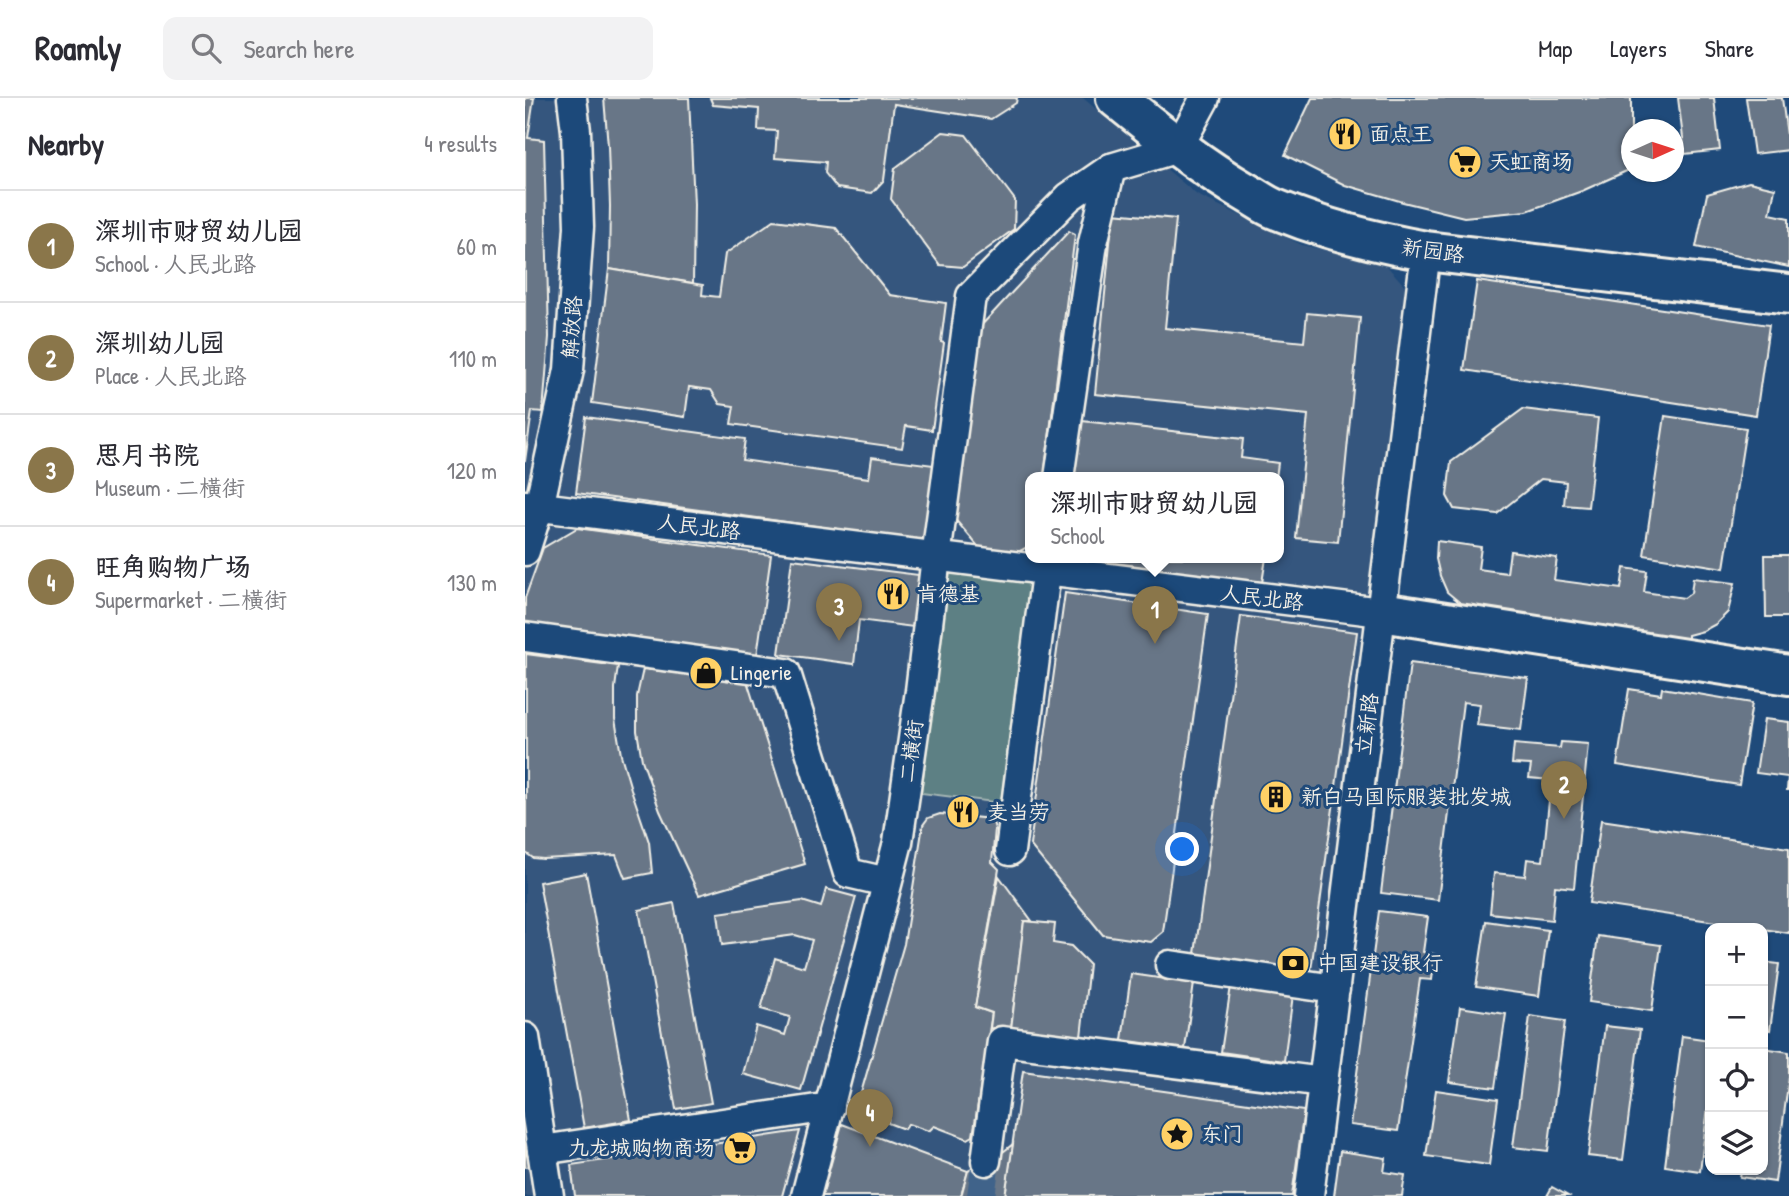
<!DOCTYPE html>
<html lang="en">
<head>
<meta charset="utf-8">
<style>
  :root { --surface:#fff; --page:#f2f2f3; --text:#2b2b33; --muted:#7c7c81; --line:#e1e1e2; --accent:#8a764a }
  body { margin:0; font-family:"Patrick Hand","LXGW WenKai TC",sans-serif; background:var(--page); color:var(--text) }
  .controls { position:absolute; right:21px; bottom:21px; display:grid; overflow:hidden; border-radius:14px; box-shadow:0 2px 5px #0004 }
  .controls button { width:63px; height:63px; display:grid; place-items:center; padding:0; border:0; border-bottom:2px solid var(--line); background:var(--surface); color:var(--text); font:35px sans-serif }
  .compass { position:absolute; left:1096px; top:21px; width:63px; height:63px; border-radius:50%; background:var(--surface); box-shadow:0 2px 5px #0004; rotate:87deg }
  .you { position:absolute; left:658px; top:752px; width:24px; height:24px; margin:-18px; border:5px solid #fff; border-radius:50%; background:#1a73e8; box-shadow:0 0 0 10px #1a73e833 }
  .badge { display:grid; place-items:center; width:46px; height:46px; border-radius:50%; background:var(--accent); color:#fff; font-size:23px; font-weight:700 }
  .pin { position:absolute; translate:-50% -58px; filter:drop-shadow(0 2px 4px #0008) }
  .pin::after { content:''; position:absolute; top:37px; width:24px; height:21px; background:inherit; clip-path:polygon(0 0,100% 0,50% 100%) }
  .popup { position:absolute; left:500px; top:374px; width:259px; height:91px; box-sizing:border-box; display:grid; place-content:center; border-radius:14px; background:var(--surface); filter:drop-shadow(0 2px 5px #0005); font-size:23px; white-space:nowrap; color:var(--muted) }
  .popup b { font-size:26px; color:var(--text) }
  .popup::after { content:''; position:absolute; left:50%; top:100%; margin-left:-14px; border:14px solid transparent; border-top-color:var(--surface) }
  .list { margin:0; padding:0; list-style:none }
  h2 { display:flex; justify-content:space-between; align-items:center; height:91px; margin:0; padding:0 28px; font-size:30px }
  h2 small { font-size:23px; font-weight:400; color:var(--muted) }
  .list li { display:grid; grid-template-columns:46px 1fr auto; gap:21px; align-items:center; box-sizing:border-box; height:112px; padding:0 28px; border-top:2px solid var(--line) }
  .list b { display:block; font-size:26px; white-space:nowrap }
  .list p { margin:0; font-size:23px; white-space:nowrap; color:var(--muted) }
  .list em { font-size:23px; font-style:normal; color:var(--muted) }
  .icon { flex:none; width:38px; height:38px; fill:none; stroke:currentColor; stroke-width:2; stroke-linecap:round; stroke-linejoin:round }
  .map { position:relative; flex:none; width:1264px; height:1098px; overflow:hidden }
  header { display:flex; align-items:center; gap:42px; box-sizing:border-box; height:98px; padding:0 35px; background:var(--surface); border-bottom:2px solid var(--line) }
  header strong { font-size:33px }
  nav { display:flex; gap:38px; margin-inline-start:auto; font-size:24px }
  .search { width:490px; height:63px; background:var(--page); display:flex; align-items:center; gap:18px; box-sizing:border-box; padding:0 24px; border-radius:14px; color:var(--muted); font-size:26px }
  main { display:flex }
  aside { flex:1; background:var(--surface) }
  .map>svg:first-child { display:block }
  .built { fill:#35577e; fill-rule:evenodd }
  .green { fill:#5d8084; stroke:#a8b8b6; stroke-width:2 }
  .building { fill:#677687; stroke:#f4f1e8; stroke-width:2 }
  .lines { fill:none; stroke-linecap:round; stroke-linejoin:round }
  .street-tunnel { stroke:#3f638a; stroke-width:28; stroke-dasharray:28 14; stroke-linecap:butt }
  .street-casing { stroke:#f4f1e8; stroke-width:33 }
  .secondary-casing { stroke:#f4f1e8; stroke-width:44 }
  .street { stroke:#1f4a7a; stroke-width:28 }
  .secondary { stroke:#1f4a7a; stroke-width:38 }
  .labels { text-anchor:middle; stroke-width:6; stroke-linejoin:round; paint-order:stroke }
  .poi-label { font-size:21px; fill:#f4f1e8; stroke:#1f4a7a; text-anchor:start }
  .street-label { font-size:21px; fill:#f4f1e8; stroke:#1f4a7a }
</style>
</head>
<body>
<header>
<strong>Roamly</strong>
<div class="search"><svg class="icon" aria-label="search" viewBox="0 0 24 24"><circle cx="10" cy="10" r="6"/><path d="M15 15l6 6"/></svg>Search here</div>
<nav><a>Map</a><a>Layers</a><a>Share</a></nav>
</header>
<main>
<aside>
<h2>Nearby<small>4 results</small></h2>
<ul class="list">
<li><span class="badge">1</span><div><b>深圳市财贸幼儿园</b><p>School · 人民北路</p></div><em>60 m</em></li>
<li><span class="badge">2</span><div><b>深圳幼儿园</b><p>Place · 人民北路</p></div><em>110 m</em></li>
<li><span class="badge">3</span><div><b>思月书院</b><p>Museum · 二横街</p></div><em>120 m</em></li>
<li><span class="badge">4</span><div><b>旺角购物广场</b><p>Supermarket · 二横街</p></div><em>130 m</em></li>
</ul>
</aside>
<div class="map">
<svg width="1264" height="1098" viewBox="0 0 1264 1098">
  <rect width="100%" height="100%" fill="#1f4a7a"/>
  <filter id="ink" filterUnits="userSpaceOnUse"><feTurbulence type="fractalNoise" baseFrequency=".0143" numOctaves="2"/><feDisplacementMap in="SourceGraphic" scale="14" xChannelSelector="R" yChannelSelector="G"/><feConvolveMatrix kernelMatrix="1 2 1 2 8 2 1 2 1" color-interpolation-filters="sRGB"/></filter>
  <g filter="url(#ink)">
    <path class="built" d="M0 0H558L672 97 777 147 860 166 880 188 769 1098H0ZM506 380H754V460H506Z"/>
    <polygon class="green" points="425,473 505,483 476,705 396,695"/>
    <g class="building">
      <polygon points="0,0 9,0 3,40 19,42 24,239 18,314 7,313 0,363"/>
      <polygon points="79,0 164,0 169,106 168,185 84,171 85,108 83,48"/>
      <polygon points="185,0 492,0 491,5 466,21 369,6 359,82 347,95 312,90 300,75 301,64 250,60 252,33 233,32 234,11 188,7"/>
      <polygon points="787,0 1106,0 1106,71 1057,93 1002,113 939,119 878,104 820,87 760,57"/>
      <polygon points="1153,0 1189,0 1195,52 1160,56"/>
      <polygon points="1221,0 1257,0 1264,52 1229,56"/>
      <polygon points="418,34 441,37 490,102 489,131 438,169 415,167 366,101 370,70"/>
      <polygon points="1224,84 1250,90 1245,116 1264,120 1264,169 1171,149 1182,96"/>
      <polygon points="588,115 651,121 640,230 779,244 782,215 835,220 813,444 771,440 783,317 570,296"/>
      <polygon points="249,122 311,130 365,197 421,205 416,244 419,245 407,332 381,328 377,350 206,326 209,308 195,306 186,292 164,289 160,319 67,305 84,171 178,187 177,197 194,199 200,156"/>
      <polygon points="544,133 550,137 519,380 506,380 506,447 486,458 457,453 428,419 454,230"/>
      <polygon points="952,183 1244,227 1231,317 939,272"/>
      <polygon points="998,311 1073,320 1063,409 1039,407 1041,384 1016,381 972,416 929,411 922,398 926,364"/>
      <polygon points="1140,318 1221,330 1199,470 1119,457"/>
      <polygon points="61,319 220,341 217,362 344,380 347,359 409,367 399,443 51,395"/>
      <polygon points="557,323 718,341 716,360 753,365 751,380 549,380"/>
      <polygon points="52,430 246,457 232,558 0,527 0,500 18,450"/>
      <polygon points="912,443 956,449 953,471 982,475 985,453 1032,460 1029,482 1096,491 1099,470 1122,473 1119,494 1159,500 1166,495 1168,480 1210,485 1203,514 1191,526 1178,533 1163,537 1163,546 939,508 922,494 915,478 911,461"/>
      <polygon points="1240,457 1264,457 1264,519 1241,519"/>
      <polygon points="548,460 741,460 737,485"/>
      <polygon points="267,461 394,477 388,529 334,522 329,566 254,556"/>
      <polygon points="540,495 683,516 638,834 626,844 578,837 505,747"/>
      <polygon points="716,518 832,534 785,879 669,863"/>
      <polygon points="1,556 93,568 90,590 90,621 96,657 106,691 124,744 127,775 100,780 91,757 18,761 8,760 1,755"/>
      <polygon points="885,565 1003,580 996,632 952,627 955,606 938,604 913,802 856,795"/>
      <polygon points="118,571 222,583 280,766 174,797 135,713 117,662 112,633 112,598"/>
      <polygon points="1137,590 1227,605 1214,687 1092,667 1104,591 1136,596"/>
      <polygon points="1239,621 1264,624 1264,692 1262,692 1263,679 1231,675"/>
      <polygon points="1036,644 1063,646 1049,790 1030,788 1027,822 965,815 969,775 1000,778 1002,761 1018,763 1026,682 1004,680 1006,667 987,666 989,646 1035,650"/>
      <polygon points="415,716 467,721 470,731 467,764 474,771 450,909 467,915 448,1038 443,1041 409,1028 404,1033 383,1026 379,1031 363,1025 364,1013 334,1002 379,846 398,727 403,720"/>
      <polygon points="1076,722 1264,750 1264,835 1064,805"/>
      <polygon points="61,775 106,1022 59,1030 14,784"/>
      <polygon points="474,778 507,823 499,823 486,931 465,930 467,915 450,909"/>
      <polygon points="301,791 331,799 276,992 218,976 231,928 260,937 265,919 236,911 250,860 279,869 287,842 270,837 197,847 193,815 277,803 296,809"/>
      <polygon points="149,805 186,1005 151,1011 114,812"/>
      <polygon points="854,813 903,819 898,854 910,856 907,882 895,881 873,1033 825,1027"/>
      <polygon points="499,823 530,826 528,845 546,848 564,866 556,939 486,931"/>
      <polygon points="961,823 1023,832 1014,898 951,889"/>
      <polygon points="1073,838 1136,847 1127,913 1064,904"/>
      <polygon points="1238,864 1254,866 1245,932 1238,931"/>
      <polygon points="606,876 669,885 660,951 597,942"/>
      <polygon points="706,888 768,897 759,963 696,954"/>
      <polygon points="935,909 981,916 970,990 924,984"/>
      <polygon points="1005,918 1040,923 1023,1053 988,1049"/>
      <polygon points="1080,928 1115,932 1098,1062 1063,1058"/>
      <polygon points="1157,938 1185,942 1185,994 1175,1073 1140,1068"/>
      <polygon points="1238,950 1264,954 1264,979 1250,1084 1215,1079 1216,1072 1238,1072"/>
      <polygon points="498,973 779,1013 767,1098 480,1098"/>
      <polygon points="911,992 973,1001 964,1067 901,1058"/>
      <polygon points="0,1023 10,1068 0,1069"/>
      <polygon points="317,1026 443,1073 436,1098 297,1098"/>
      <polygon points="275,1033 257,1098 50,1098 46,1067"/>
      <polygon points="488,1046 480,1098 436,1098 443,1073 478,1054"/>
      <polygon points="815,1053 861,1060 859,1074 880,1077 877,1098 809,1098"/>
      <polygon points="1027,1089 1043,1098 1022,1098"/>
    </g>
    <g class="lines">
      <polyline class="street-tunnel" points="456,1098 461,1063"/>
      <defs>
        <g id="street">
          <polyline points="534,380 568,145 586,70"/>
          <polyline points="0,407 856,514"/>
          <polyline points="0,453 14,409 44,272 54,129 51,33 47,0"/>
          <polyline points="0,539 261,575 323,775 362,784"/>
          <polyline points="485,753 523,460"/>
          <polyline points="645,867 810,891"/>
          <polyline points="0,939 24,1098"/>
          <polyline points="17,1052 305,1009"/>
          <polyline points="461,1063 477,943 798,984"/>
          <polyline points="281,1098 373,744 395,593 411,459 446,198 544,99 586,70 653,50 680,0"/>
          <polyline points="784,1098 901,153"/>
        </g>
        <g id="secondary">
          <path d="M591 0C633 34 675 68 722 95 731 100 740 107 750 111 799 131 849 144 901 153L1264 196"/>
          <polyline points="856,514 1264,577"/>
        </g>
      </defs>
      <use href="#street" class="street-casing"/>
      <use href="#secondary" class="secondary-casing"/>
      <use href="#street" class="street"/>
      <use href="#secondary" class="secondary"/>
    </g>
  </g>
  <defs>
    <symbol id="restaurant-disc" viewBox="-11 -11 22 22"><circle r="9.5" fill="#ffd166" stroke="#1f4a7a"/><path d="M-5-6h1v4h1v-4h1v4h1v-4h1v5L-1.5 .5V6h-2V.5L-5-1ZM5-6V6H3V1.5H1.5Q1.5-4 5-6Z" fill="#111"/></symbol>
    <symbol id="supermarket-disc" viewBox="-11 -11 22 22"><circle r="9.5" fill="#ffd166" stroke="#1f4a7a"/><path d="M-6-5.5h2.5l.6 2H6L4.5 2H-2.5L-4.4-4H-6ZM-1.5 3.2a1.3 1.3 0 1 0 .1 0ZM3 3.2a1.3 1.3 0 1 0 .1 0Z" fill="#111"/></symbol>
    <symbol id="shop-disc" viewBox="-11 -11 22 22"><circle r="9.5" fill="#ffd166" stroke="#1f4a7a"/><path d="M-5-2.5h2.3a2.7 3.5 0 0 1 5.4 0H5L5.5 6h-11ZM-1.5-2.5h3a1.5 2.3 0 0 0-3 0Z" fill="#111"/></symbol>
    <symbol id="building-disc" viewBox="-11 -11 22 22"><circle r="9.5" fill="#ffd166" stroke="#1f4a7a"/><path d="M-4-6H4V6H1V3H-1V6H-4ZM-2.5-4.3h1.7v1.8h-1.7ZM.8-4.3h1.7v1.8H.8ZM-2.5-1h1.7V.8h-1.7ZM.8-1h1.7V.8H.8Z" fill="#111"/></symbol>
    <symbol id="bank-disc" viewBox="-11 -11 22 22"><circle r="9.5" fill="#ffd166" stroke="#1f4a7a"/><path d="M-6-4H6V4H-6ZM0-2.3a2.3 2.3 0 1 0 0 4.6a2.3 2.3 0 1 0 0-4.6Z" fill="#111"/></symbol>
    <symbol id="sight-disc" viewBox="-11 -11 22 22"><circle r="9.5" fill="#ffd166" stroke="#1f4a7a"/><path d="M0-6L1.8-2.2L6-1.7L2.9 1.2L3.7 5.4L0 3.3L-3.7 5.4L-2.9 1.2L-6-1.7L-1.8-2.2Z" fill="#111"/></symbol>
  </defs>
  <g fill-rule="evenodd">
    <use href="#restaurant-disc" x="801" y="17" width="38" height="38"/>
    <use href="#supermarket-disc" x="921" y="45" width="38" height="38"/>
    <use href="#restaurant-disc" x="349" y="477" width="38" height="38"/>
    <use href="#shop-disc" x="162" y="556" width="38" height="38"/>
    <use href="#building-disc" x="732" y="680" width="38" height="38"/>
    <use href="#restaurant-disc" x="419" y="695" width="38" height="38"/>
    <use href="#bank-disc" x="749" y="846" width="38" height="38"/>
    <use href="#sight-disc" x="633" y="1017" width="38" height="38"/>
    <use href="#supermarket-disc" x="196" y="1031" width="38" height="38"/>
  </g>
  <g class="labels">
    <g class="poi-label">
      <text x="844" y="43">面点王</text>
      <text x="964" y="71">天虹商场</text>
      <text x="392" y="503">肯德基</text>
      <text x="206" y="582">Lingerie</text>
      <text x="776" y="706">新白马国际服装批发城</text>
      <text x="462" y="721">麦当劳</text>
      <text x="792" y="872">中国建设银行</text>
      <text x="676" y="1043">东门</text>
      <text x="190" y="1057" text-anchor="end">九龙城购物商场</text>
    </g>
    <g class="street-label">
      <text transform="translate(908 153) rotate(8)" y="7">新园路</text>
      <text transform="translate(47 229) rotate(-86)" y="7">解放路</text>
      <text transform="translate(174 429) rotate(7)" y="7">人民北路</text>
      <text transform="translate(737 500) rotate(7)" y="7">人民北路</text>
      <text transform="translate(842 626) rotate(-83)" y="7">立新路</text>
      <text transform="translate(386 653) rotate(-82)" y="7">二横街</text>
    </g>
  </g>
</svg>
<div class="controls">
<button>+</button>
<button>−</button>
<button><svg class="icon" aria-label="locate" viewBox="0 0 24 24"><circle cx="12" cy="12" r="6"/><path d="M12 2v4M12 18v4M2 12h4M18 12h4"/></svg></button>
<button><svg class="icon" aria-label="layers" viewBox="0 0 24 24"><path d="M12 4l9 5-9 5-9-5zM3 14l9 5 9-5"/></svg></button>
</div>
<svg class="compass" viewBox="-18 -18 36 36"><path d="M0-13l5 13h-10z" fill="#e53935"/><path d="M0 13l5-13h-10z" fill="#7c7c81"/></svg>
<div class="you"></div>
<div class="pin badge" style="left:630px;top:546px">1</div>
<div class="popup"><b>深圳市财贸幼儿园</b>School</div>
<div class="pin badge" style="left:1039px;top:721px">2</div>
<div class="pin badge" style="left:314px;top:543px">3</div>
<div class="pin badge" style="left:345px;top:1049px">4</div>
</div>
</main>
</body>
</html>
